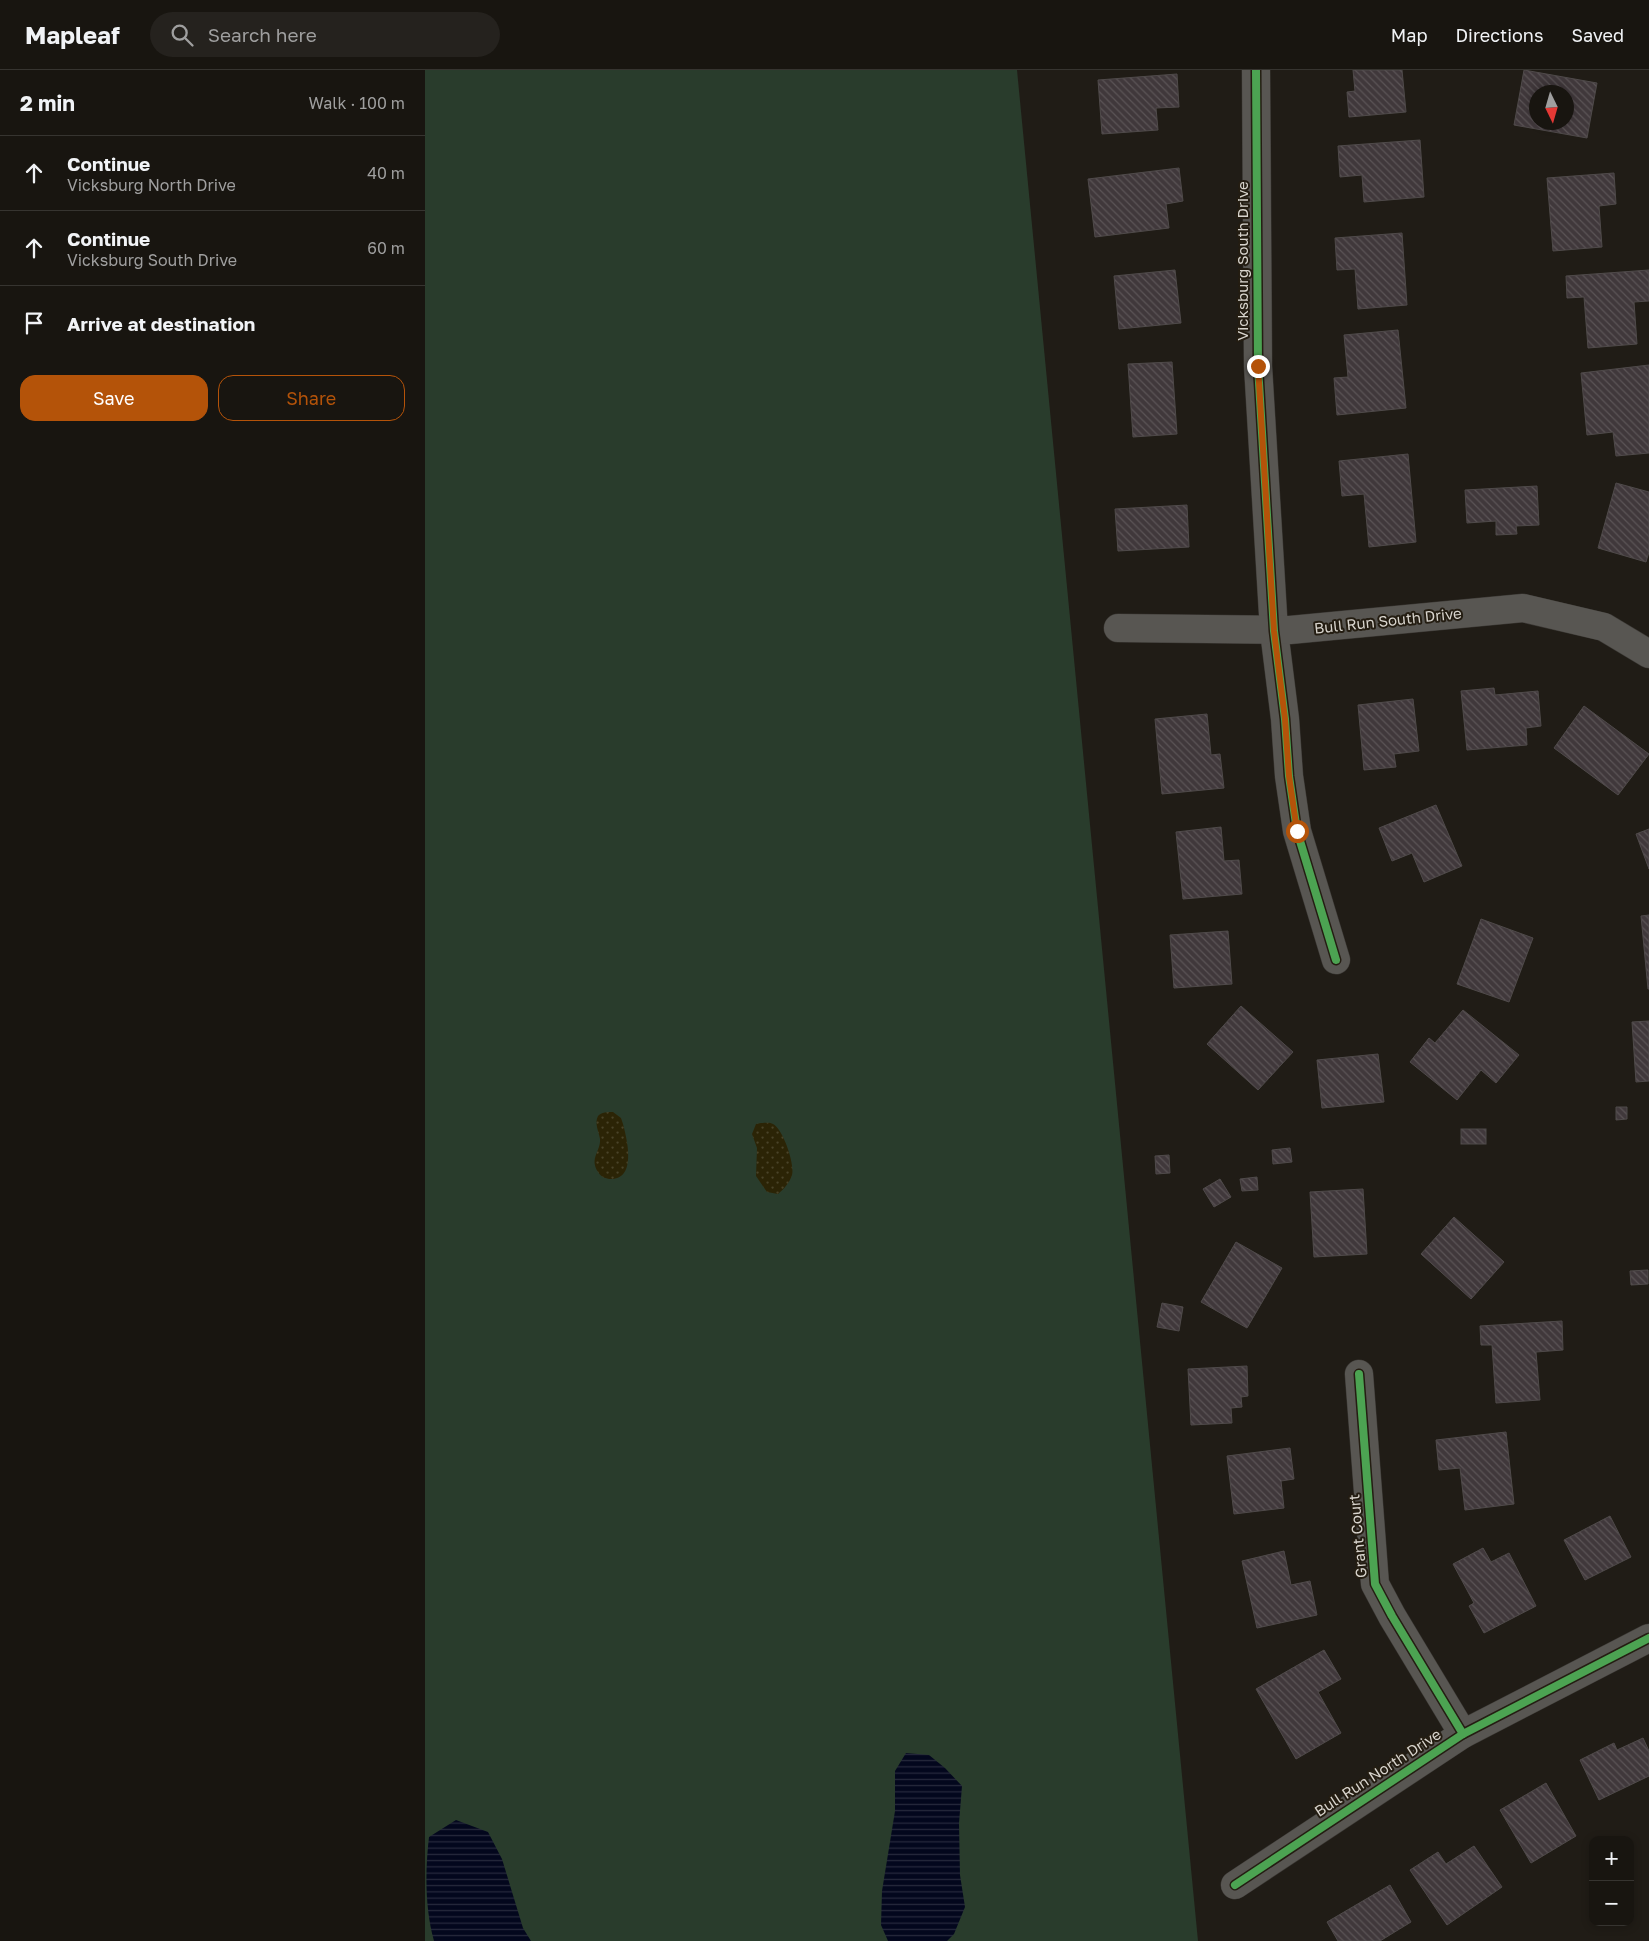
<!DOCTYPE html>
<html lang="en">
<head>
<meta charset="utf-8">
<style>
  :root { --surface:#181510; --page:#25221e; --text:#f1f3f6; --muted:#9f9f9f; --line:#363430; --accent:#b45309 }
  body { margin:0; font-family:"Golos Text",sans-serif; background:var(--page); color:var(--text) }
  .controls { position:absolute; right:15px; bottom:15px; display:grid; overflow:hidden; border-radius:10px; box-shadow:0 2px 8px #0003 }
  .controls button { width:45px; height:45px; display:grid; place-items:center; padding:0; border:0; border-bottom:1px solid var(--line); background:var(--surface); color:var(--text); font:25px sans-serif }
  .compass { position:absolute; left:1104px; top:15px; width:45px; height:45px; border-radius:50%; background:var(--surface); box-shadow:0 2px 8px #0003; rotate:175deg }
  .stop { position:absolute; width:15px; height:15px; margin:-11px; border:4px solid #b45309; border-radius:50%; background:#fff }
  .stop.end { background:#b45309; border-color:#fff; box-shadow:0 1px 5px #0008 }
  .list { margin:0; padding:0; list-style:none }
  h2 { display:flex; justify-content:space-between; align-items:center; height:65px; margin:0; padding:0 20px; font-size:21px }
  h2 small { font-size:16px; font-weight:400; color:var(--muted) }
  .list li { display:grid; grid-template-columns:32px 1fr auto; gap:15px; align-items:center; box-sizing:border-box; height:75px; padding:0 20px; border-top:1px solid var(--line) }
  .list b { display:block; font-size:19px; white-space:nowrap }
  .list p { margin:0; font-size:16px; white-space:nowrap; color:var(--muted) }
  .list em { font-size:16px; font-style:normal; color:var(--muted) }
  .actions { display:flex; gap:10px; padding:15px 20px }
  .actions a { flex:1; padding:11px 0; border:1px solid var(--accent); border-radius:15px; text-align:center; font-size:18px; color:var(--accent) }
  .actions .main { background:var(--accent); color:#fff }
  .icon { flex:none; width:28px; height:28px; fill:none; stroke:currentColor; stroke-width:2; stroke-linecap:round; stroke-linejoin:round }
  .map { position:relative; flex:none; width:1224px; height:1871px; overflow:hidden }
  header { display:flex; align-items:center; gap:30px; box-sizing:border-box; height:70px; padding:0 25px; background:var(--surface); border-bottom:1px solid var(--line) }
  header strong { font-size:24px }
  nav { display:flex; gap:28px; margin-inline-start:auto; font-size:18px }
  .search { width:350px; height:45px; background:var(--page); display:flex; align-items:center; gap:12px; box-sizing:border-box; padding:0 18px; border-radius:28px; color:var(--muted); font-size:19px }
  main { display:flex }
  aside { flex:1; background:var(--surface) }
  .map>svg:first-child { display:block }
  .green { fill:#293c2c }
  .sand { fill:url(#sand-dots) }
  .water { fill:url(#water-rules) }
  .building { fill:url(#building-back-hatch); stroke:#4f4a4a; fill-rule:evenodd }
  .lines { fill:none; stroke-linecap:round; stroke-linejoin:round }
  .minor-casing { stroke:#3a3733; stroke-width:29 }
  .minor { stroke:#585652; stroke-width:28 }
  .cycleway-casing { stroke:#241d12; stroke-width:11 }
  .cycleway { stroke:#4ca352; stroke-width:8 }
  .route { stroke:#b45309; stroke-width:6 }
  .labels { text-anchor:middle; stroke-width:4; stroke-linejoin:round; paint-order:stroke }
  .street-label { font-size:15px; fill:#d8d4cd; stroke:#241d12 }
</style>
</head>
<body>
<header>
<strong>Mapleaf</strong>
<div class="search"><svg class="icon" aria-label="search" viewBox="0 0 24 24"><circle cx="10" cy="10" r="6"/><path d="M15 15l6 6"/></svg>Search here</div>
<nav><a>Map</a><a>Directions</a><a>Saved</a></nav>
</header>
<main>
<aside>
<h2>2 min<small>Walk · 100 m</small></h2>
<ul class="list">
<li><svg class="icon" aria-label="ahead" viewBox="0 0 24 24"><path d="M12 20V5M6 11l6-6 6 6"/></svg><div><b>Continue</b><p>Vicksburg North Drive</p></div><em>40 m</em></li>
<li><svg class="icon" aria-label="ahead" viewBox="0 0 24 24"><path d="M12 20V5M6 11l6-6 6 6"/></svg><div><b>Continue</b><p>Vicksburg South Drive</p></div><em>60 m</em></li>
<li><svg class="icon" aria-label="arrive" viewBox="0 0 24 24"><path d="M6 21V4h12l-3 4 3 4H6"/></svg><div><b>Arrive at destination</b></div></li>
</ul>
<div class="actions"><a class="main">Save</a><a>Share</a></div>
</aside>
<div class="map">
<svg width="1224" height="1871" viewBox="0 0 1224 1871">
  <defs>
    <pattern id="sand-dots" width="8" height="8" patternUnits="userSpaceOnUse" patternTransform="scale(1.25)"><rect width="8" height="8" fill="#2b2406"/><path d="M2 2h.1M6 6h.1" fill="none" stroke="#494329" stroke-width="1.8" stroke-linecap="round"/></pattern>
    <pattern id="water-rules" width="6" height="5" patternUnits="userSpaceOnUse" patternTransform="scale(1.25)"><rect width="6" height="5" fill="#03071d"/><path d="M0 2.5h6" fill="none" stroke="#272a3d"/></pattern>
    <pattern id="building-back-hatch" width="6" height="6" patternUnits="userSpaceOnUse" patternTransform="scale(1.25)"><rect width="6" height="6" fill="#40383b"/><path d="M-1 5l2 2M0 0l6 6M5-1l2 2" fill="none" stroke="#5b5456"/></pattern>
  </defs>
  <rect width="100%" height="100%" fill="#201c16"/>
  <polygon class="green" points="0,0 592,0 773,1871 0,1871"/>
  <g class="sand">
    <path d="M188 1042 196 1048 198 1054C202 1069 212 1109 186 1109 181 1109 176 1107 173 1102 164 1088 176 1081 175 1069 174 1062 169 1053 173 1046 176 1042 183 1042 188 1042Z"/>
    <path d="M336 1053C340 1053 345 1052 348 1054 358 1059 370 1094 367 1105 365 1112 359 1119 353 1124L342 1122 331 1106 332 1078 327 1064 331 1054Z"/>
  </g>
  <g class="water">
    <polygon points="481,1683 504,1685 520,1698 537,1716 534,1753 535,1805 540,1837 529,1864 522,1871 463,1871 456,1855 457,1821 470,1741 470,1701"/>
    <path d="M31 1750 63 1762 77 1789 98 1858 106 1871H9C0 1839 0 1801 4 1767Z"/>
  </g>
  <g class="building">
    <polygon points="928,0 977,0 981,42 924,47 922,22 930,21"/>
    <path d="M1099 0 1172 13 1162 68 1089 55ZM1112 22H1142V52H1112Z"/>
    <polygon points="752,4 754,37 731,38 733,60 677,64 673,10"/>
    <polygon points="995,70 999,127 939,132 937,105 915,107 913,76"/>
    <polygon points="754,98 758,131 741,134 744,158 670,167 663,109"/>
    <polygon points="1189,103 1191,134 1174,136 1177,177 1128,181 1122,108"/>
    <polygon points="977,163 982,235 933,239 930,199 912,200 910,168"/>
    <polygon points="750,200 756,253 694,259 689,206"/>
    <polygon points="1224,200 1224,231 1209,232 1212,274 1163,278 1159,227 1142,228 1141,206"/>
    <polygon points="973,260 981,338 912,345 909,308 923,307 919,265"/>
    <polygon points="747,292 752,364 708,367 703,294"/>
    <polygon points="1224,295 1224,383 1191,386 1188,362 1162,365 1156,303"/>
    <polygon points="983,384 991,472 944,477 939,424 917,426 914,391"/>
    <polygon points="1191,413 1224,422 1224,482 1221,492 1173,478"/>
    <polygon points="1112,416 1114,455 1091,456 1092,464 1071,465 1071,451 1042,453 1040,420"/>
    <polygon points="762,435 764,477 693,481 690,439"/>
    <polygon points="1069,618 1070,625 1113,621 1116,656 1101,658 1102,675 1042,680 1036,621"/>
    <polygon points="988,629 994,681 969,684 971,697 939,700 933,635"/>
    <polygon points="1159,636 1224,684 1193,725 1129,678"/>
    <polygon points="782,644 786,685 795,684 799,718 737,724 730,649"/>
    <polygon points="1011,735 1037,796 999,812 987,783 967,791 954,758"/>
    <polygon points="796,757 799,791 814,790 817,824 758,829 751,762"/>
    <polygon points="1224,759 1224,799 1211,764"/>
    <polygon points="1224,845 1224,919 1223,919 1216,846"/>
    <polygon points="1056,849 1108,868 1084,932 1032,914"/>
    <polygon points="803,861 807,914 749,918 745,865"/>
    <polygon points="816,936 868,982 833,1020 782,974"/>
    <polygon points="1038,940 1094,985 1071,1013 1056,1000 1032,1030 985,992 1004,968 1010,973"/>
    <polygon points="1224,951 1224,1011 1211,1012 1207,952"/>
    <polygon points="953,984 959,1032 897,1038 892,990"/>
    <polygon points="1191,1037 1202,1037 1202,1049 1191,1050"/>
    <rect x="1036" y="1059" width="25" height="15"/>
    <polygon points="865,1078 867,1092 848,1094 847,1080"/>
    <polygon points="744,1085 745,1103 731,1104 730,1086"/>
    <polygon points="832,1107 833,1120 817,1121 815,1109"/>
    <polygon points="795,1109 806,1127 789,1137 778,1119"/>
    <polygon points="938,1119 942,1184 889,1187 885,1122"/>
    <polygon points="1029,1147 1079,1192 1046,1229 996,1184"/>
    <polygon points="811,1172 857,1198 822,1258 776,1232"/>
    <polygon points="1223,1200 1223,1214 1206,1215 1205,1201"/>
    <polygon points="737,1233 758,1237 754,1261 732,1257"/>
    <polygon points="1137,1251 1138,1280 1111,1282 1115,1330 1071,1333 1067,1275 1056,1275 1055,1256"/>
    <polygon points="822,1296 823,1326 816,1327 817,1337 806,1338 807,1353 766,1355 763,1299"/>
    <polygon points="1081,1362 1089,1434 1040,1440 1035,1398 1014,1400 1011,1370"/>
    <polygon points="865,1378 869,1409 856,1411 859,1438 809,1444 802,1386"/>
    <polygon points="1185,1446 1206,1487 1160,1510 1139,1470"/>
    <polygon points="1058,1478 1066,1492 1084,1483 1111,1536 1059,1563 1044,1536 1049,1533 1028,1494"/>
    <polygon points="859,1481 866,1515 885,1511 892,1545 832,1558 817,1491"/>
    <polygon points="899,1580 916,1609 893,1622 916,1663 871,1689 831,1619"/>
    <polygon points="1218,1668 1224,1681 1224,1706 1174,1730 1155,1690 1189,1673 1192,1680"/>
    <polygon points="1121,1713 1151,1766 1106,1793 1075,1740"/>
    <polygon points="1049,1776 1077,1817 1022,1855 985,1800 1013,1782 1021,1794"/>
    <polygon points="965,1815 986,1852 955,1871 913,1871 902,1852"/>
  </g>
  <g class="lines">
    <defs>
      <g id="minor">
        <polyline points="831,0 833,296 849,561 860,649 864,706 872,761 911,890"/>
        <polyline points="693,558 865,560 1098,538 1179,557 1224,584"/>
        <polyline points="934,1304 950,1514 967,1546 1038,1664"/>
        <polyline points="810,1815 1038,1664 1224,1568"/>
      </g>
    </defs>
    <use href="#minor" class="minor-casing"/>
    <use href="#minor" class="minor"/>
    <defs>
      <g id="cycleway">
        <polyline points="831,0 833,296 849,561 860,649 864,706 872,761 911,890"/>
        <polyline points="934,1304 950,1514 967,1546 1038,1664"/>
        <polyline points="810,1815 1038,1664 1224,1568"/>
      </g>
    </defs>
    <use href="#cycleway" class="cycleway-casing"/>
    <use href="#cycleway" class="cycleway"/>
  </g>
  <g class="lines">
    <polyline class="route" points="833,296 849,561 860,649 864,706 872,761"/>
  </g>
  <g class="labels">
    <g class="street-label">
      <text transform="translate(818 191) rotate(-90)" y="5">Vicksburg South Drive</text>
      <text transform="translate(963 551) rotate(-6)" y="5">Bull Run South Drive</text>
      <text transform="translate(933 1466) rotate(-95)" y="5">Grant Court</text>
      <text transform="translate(953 1703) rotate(-33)" y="5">Bull Run North Drive</text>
    </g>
  </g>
</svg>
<div class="controls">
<button>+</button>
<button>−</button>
</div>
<svg class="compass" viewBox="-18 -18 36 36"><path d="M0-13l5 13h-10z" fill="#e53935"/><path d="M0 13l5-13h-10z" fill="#9f9f9f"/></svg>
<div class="stop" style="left:872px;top:761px"></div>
<div class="stop end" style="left:833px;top:296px"></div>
</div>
</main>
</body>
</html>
